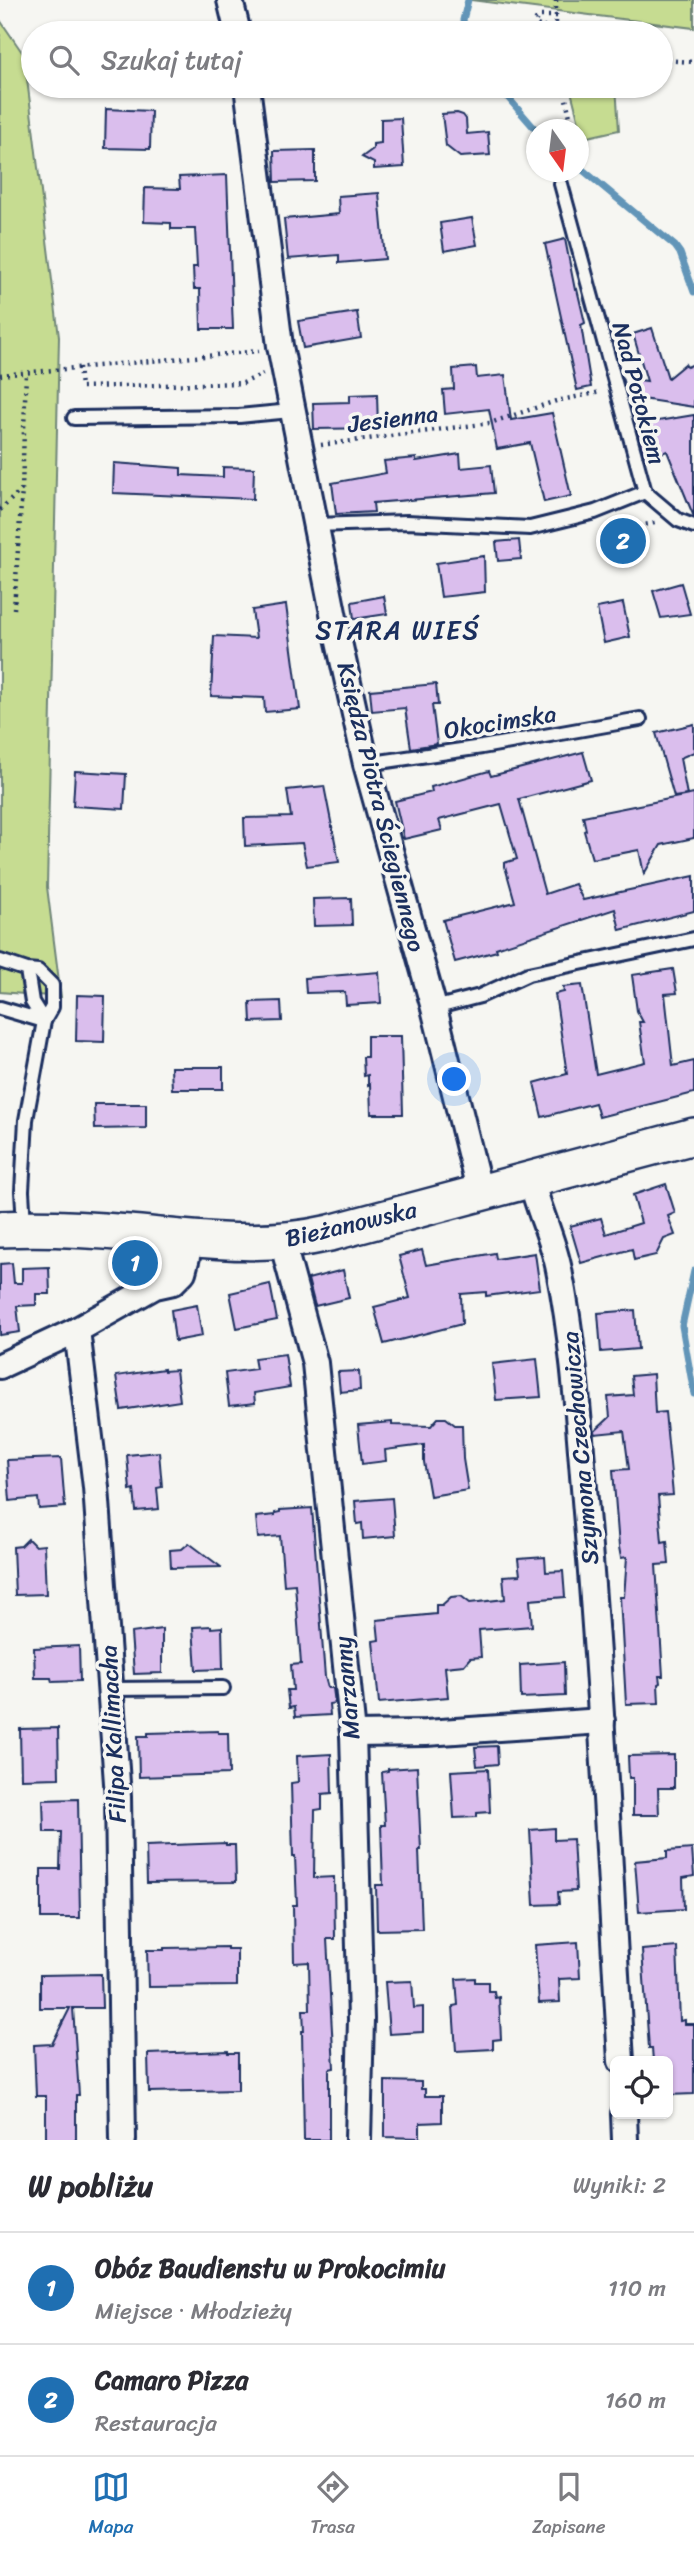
<!DOCTYPE html>
<html lang="pl">
<head>
<meta charset="utf-8">
<style>
  :root { --surface:#fff; --page:#f2f2f3; --text:#2b2b33; --muted:#7c7c81; --line:#e1e1e2; --accent:#1f6fb2 }
  body { margin:0; font-family:Sriracha,sans-serif; background:var(--page); color:var(--text) }
  .controls { position:absolute; right:21px; bottom:21px; display:grid; overflow:hidden; border-radius:10px; box-shadow:0 2px 5px #0004 }
  .controls button { width:63px; height:63px; display:grid; place-items:center; padding:0; border:0; border-bottom:2px solid var(--line); background:var(--surface); color:var(--text); font:35px sans-serif }
  .compass { position:absolute; left:526px; top:119px; width:63px; height:63px; border-radius:50%; background:var(--surface); box-shadow:0 2px 5px #0004; rotate:166deg }
  .you { position:absolute; left:455px; top:1080px; width:24px; height:24px; margin:-18px; border:5px solid #fff; border-radius:50%; background:#1a73e8; box-shadow:0 0 0 10px #1a73e833 }
  .badge { display:grid; place-items:center; width:46px; height:46px; border-radius:50%; background:var(--accent); color:#fff; font-size:23px; font-weight:700 }
  .pin { position:absolute; translate:-50% -50%; border:4px solid #fff; box-shadow:0 2px 7px #0006 }
  .list { margin:0; padding:0; list-style:none }
  h2 { display:flex; justify-content:space-between; align-items:center; height:91px; margin:0; padding:0 28px; font-size:30px }
  h2 small { font-size:23px; font-weight:400; color:var(--muted) }
  .list li { display:grid; grid-template-columns:46px 1fr auto; gap:21px; align-items:center; box-sizing:border-box; height:112px; padding:0 28px; border-top:2px solid var(--line) }
  .list b { display:block; font-size:26px; white-space:nowrap }
  .list p { margin:0; font-size:23px; white-space:nowrap; color:var(--muted) }
  .list em { font-size:23px; font-style:normal; color:var(--muted) }
  .icon { flex:none; width:38px; height:38px; fill:none; stroke:currentColor; stroke-width:2; stroke-linecap:round; stroke-linejoin:round }
  .map { position:relative; flex:none; width:694px; height:2140px; overflow:hidden }
  .search { position:absolute; background:var(--surface); box-shadow:0 2px 5px #0004; left:21px; right:21px; top:21px; height:77px; display:flex; align-items:center; gap:18px; box-sizing:border-box; padding:0 24px; border-radius:38px; color:var(--muted); font-size:26px }
  .sheet { height:315px; background:var(--surface) }
  nav { display:flex; justify-content:space-around; align-items:center; box-sizing:border-box; height:98px; border-top:2px solid var(--line); background:var(--surface); font-size:19px; color:var(--muted) }
  nav a { display:grid; justify-items:center; gap:4px }
  nav .on { color:var(--accent) }
  .map>svg:first-child { display:block }
  .green { fill:#c6dc91; stroke:#708678; stroke-width:2 }
  .lines { fill:none; stroke-linecap:round; stroke-linejoin:round }
  .stream { stroke:#6295b8; stroke-width:7 }
  .building { fill:#dabeed; stroke:#1b2f5e; stroke-width:2 }
  .lane-casing { stroke:#1b2f5e; stroke-width:18 }
  .street-casing { stroke:#1b2f5e; stroke-width:30 }
  .secondary-casing { stroke:#1b2f5e; stroke-width:40 }
  .path { stroke:#1b2f5e; stroke-width:4.5; stroke-dasharray:2 5; stroke-linecap:butt }
  .lane { stroke:#f6f6f2; stroke-width:12 }
  .street { stroke:#f6f6f2; stroke-width:24 }
  .secondary { stroke:#f6f6f2; stroke-width:35 }
  .labels { text-anchor:middle; stroke-width:7; stroke-linejoin:round; paint-order:stroke }
  .street-label { font-size:24px; fill:#1b2f5e; stroke:#f6f6f2 }
  .neighbourhood-label { font-size:26px; letter-spacing:2px; fill:#1b2f5e; stroke:#f6f6f2 }
</style>
</head>
<body>
<div class="map">
<svg width="694" height="2140" viewBox="0 0 694 2140">
  <rect width="100%" height="100%" fill="#f6f6f2"/>
  <filter id="ink" filterUnits="userSpaceOnUse"><feTurbulence type="fractalNoise" baseFrequency=".0143" numOctaves="2"/><feDisplacementMap in="SourceGraphic" scale="14" xChannelSelector="R" yChannelSelector="G"/><feConvolveMatrix kernelMatrix="1 2 1 2 8 2 1 2 1" color-interpolation-filters="sRGB"/></filter>
  <g filter="url(#ink)">
    <g class="green">
      <polygon points="471,0 694,0 694,28"/>
      <polygon points="0,20 24,55 59,337 47,887 61,997 0,992"/>
      <polygon points="576,86 616,86 619,130 583,138 571,91"/>
    </g>
    <g class="lines">
      <g class="stream">
        <polyline points="466,33 463,20 468,0"/>
        <polyline points="498,86 536,130"/>
        <polyline points="578,166 675,246 680,253 694,292"/>
        <polyline points="694,1271 682,1326 694,1394"/>
      </g>
    </g>
    <g class="building">
      <polygon points="106,109 151,111 150,149 105,148"/>
      <polygon points="457,113 463,115 466,119 467,134 488,132 490,155 460,157 446,146 442,114"/>
      <polygon points="401,118 404,167 374,169 374,163 362,157 373,149 373,144 381,143 381,119"/>
      <polygon points="315,150 315,181 275,182 274,151"/>
      <polygon points="227,175 233,329 201,329 200,289 194,289 193,267 197,267 195,229 171,229 171,223 144,222 145,188 180,189 179,177"/>
      <polygon points="379,193 385,259 339,263 339,255 288,259 284,219 339,214 338,196"/>
      <polygon points="472,218 477,245 444,251 440,223"/>
      <polygon points="565,239 575,290 577,289 585,323 581,325 591,387 577,390 545,244"/>
      <polygon points="357,312 361,338 303,348 298,321"/>
      <polygon points="652,328 668,378 685,364 687,367 694,364 694,407 629,397 632,379 647,381 633,334"/>
      <polygon points="476,367 477,378 505,375 511,420 552,413 571,496 544,502 530,443 497,449 489,409 445,414 443,390 454,389 453,369"/>
      <polygon points="377,394 378,428 314,429 313,403 350,402 350,395"/>
      <polygon points="694,415 694,517 667,451 645,459 636,427 652,422"/>
      <polygon points="460,454 461,468 491,465 494,493 373,503 374,512 336,514 332,483 386,473 384,461 416,458 416,461"/>
      <polygon points="114,463 181,468 181,475 223,477 223,467 254,468 253,499 113,493"/>
      <polygon points="519,540 521,559 498,561 496,542"/>
      <polygon points="484,556 485,592 441,597 436,563"/>
      <polygon points="681,583 690,614 661,618 653,591"/>
      <polygon points="384,596 387,614 354,619 352,602"/>
      <polygon points="623,603 630,637 604,643 597,608"/>
      <polygon points="286,605 300,709 265,712 264,698 211,696 214,636 256,638 252,610"/>
      <polygon points="436,684 438,705 432,705 437,744 411,748 405,708 372,711 370,690"/>
      <polygon points="694,724 694,752 680,758 687,795 674,797 656,733"/>
      <polygon points="583,752 591,780 519,799 545,894 575,884 583,900 694,876 694,911 620,930 615,909 496,948 497,951 455,962 443,920 515,902 504,863 517,859 501,804 439,820 442,830 404,839 395,801 432,792 431,787 489,771 491,776"/>
      <polygon points="75,771 126,774 124,809 73,806"/>
      <polygon points="324,786 339,862 307,866 302,843 245,846 244,818 291,817 287,790"/>
      <polygon points="694,794 694,838 661,845 644,874 639,850 592,859 584,831 586,830 583,816"/>
      <polygon points="351,898 352,925 314,926 313,899"/>
      <polygon points="673,969 677,993 665,994 673,1066 694,1061 694,1093 599,1117 595,1103 542,1117 534,1083 567,1074 555,994 564,992 563,987 582,985 596,1074 645,1062 639,1022 643,1022 637,1011 632,975"/>
      <polygon points="379,972 381,1003 346,1005 345,992 306,993 305,978"/>
      <polygon points="77,995 105,996 104,1042 76,1041"/>
      <polygon points="281,1001 282,1021 251,1022 250,1002"/>
      <polygon points="367,1036 401,1036 403,1114 371,1114 370,1084 368,1085 368,1075 364,1076 363,1057 367,1057"/>
      <polygon points="171,1067 223,1067 223,1089 172,1089"/>
      <polygon points="94,1104 146,1104 146,1128 95,1129"/>
      <polygon points="666,1184 675,1213 668,1216 675,1235 664,1239 656,1255 634,1260 632,1249 581,1263 570,1226 601,1218 606,1234 641,1223 633,1195"/>
      <polygon points="422,1250 426,1265 495,1253 496,1259 535,1253 540,1289 486,1296 486,1292 461,1294 462,1324 384,1344 374,1307 410,1298 399,1256"/>
      <polygon points="12,1263 14,1283 22,1283 22,1268 49,1267 50,1294 36,1294 36,1305 17,1306 20,1332 0,1335 0,1264"/>
      <polygon points="343,1270 349,1298 315,1306 308,1279"/>
      <polygon points="270,1284 277,1320 237,1328 230,1293"/>
      <polygon points="197,1305 202,1336 175,1341 171,1310"/>
      <polygon points="635,1310 638,1349 601,1352 598,1313"/>
      <polygon points="285,1354 290,1387 254,1393 255,1403 229,1406 225,1373 256,1369 254,1358"/>
      <polygon points="537,1359 541,1397 496,1400 492,1364"/>
      <polygon points="164,1369 164,1371 176,1370 180,1401 121,1410 116,1376"/>
      <polygon points="359,1371 360,1390 340,1392 338,1372"/>
      <polygon points="653,1374 655,1413 665,1412 673,1495 658,1496 662,1542 667,1541 669,1564 656,1565 663,1676 659,1676 660,1683 658,1684 659,1703 626,1704 620,1597 624,1597 627,1557 621,1558 619,1547 613,1470 629,1469 624,1431 595,1434 594,1432 610,1417 608,1397 633,1395 631,1376"/>
      <polygon points="438,1418 446,1418 455,1425 462,1425 463,1459 468,1490 430,1496 424,1462 424,1445 385,1450 386,1461 362,1464 358,1425 392,1422 392,1425 431,1426"/>
      <polygon points="159,1452 162,1487 157,1488 159,1509 136,1511 134,1489 130,1490 127,1455"/>
      <polygon points="61,1458 65,1507 39,1509 38,1498 10,1501 7,1460"/>
      <polygon points="392,1498 395,1536 363,1539 362,1523 357,1524 355,1501"/>
      <polygon points="312,1508 325,1677 328,1688 333,1688 335,1703 329,1704 330,1715 295,1717 294,1707 289,1708 287,1690 293,1690 291,1665 301,1664 295,1584 284,1585 280,1536 258,1538 256,1517 275,1515 275,1513 280,1512 280,1510"/>
      <polygon points="28,1539 35,1546 44,1545 46,1594 15,1595 13,1547 21,1546"/>
      <polygon points="189,1543 221,1567 171,1568 170,1550 182,1549"/>
      <polygon points="545,1557 546,1572 563,1571 565,1597 530,1600 532,1626 479,1630 481,1657 470,1658 464,1665 445,1667 448,1697 379,1703 373,1641 379,1640 377,1620 436,1614 436,1605 442,1605 451,1597 461,1596 470,1603 505,1599 503,1576 520,1575 518,1559"/>
      <polygon points="211,1626 211,1628 222,1627 223,1669 196,1670 193,1627"/>
      <polygon points="162,1629 162,1673 134,1674 131,1633"/>
      <polygon points="79,1646 80,1681 52,1682 51,1678 35,1678 34,1648"/>
      <polygon points="564,1662 565,1696 521,1698 520,1665"/>
      <polygon points="58,1728 59,1778 21,1779 20,1729"/>
      <polygon points="218,1731 218,1733 228,1733 229,1774 139,1777 138,1736 148,1736 148,1733"/>
      <polygon points="497,1746 498,1764 477,1766 475,1747"/>
      <polygon points="331,1754 332,1793 322,1794 322,1809 315,1810 314,1878 334,1877 335,1939 327,1939 334,2068 329,2069 329,2140 304,2140 302,2031 304,2031 303,2010 310,2010 309,1962 294,1963 293,1905 297,1905 295,1856 293,1856 291,1783 298,1782 297,1756"/>
      <polygon points="674,1755 674,1788 658,1788 659,1815 633,1815 633,1778 629,1778 628,1756"/>
      <polygon points="417,1767 421,1850 419,1850 422,1929 377,1930 376,1885 383,1885 381,1825 385,1825 382,1772 388,1771 388,1769"/>
      <polygon points="488,1769 490,1812 477,1813 477,1817 454,1818 451,1771"/>
      <polygon points="78,1799 80,1918 41,1918 41,1869 60,1869 61,1832 44,1832 43,1800"/>
      <polygon points="554,1828 554,1840 573,1839 576,1891 558,1892 559,1904 534,1905 530,1830"/>
      <polygon points="226,1843 226,1845 235,1845 236,1882 147,1883 146,1846"/>
      <polygon points="692,1849 694,1876 683,1878 684,1909 639,1912 635,1861 667,1858 667,1851"/>
      <polygon points="578,1942 580,1978 559,1979 560,2002 539,2003 535,1945"/>
      <polygon points="227,1947 227,1949 237,1949 237,1986 148,1987 147,1950 164,1950 164,1948"/>
      <polygon points="677,1947 680,2021 685,2020 685,2024 694,2024 694,2094 668,2095 668,2061 653,2061 652,2048 649,2048 642,1950"/>
      <polygon points="101,1974 102,2008 73,2008 79,2095 76,2095 76,2140 46,2140 46,2096 36,2096 34,2045 52,2044 70,2008 40,2008 40,1975"/>
      <polygon points="475,1978 475,1982 488,1982 488,1991 494,1991 495,1998 499,1997 501,2039 493,2040 493,2049 456,2051 453,2006 458,2005 456,1979"/>
      <polygon points="412,1981 414,2008 423,2007 423,2032 389,2034 385,1982"/>
      <polygon points="228,2051 228,2053 238,2053 238,2090 149,2092 148,2054"/>
      <polygon points="385,2081 421,2082 421,2089 425,2089 425,2096 442,2096 442,2122 420,2123 420,2138 385,2137"/>
    </g>
    <g class="lines">
      <defs>
        <g id="lane">
          <polyline points="74,418 239,416 291,411"/>
          <polyline points="645,492 678,520 694,526"/>
          <polyline points="315,525 407,522 530,528 595,512 645,492 561,184"/>
          <polyline points="366,764 482,747 640,719"/>
          <polyline points="0,961 27,970 32,1002 44,1021 52,1007 52,985 38,971 27,970"/>
          <polyline points="0,1008 44,1021 26,1120 22,1191 24,1225"/>
          <polyline points="434,1008 480,996 528,974 694,939"/>
          <polyline points="111,1689 223,1688"/>
        </g>
        <g id="street">
          <polyline points="230,0 238,33"/>
          <polyline points="247,86 280,346 337,633 366,764 434,1008 480,1193"/>
          <path d="M531 1179C538 1210 553 1238 559 1270 575 1349 579 1431 586 1512 602 1695 610 1878 621 2061"/>
          <polyline points="282,1241 315,1363 353,1734 361,2019 358,2140"/>
          <polyline points="77,1330 96,1487 118,1797 123,2140"/>
          <polyline points="0,1366 77,1330 155,1286 173,1282 183,1272 187,1257 187,1251 178,1237 165,1250 155,1286"/>
          <polyline points="353,1734 426,1733 602,1721"/>
          <polyline points="624,2114 625,2140"/>
        </g>
        <path id="secondary" d="M0 1229C43 1227 85 1229 128 1233 196 1239 262 1249 330 1233L694 1136"/>
      </defs>
      <use href="#lane" class="lane-casing"/>
      <use href="#street" class="street-casing"/>
      <use href="#secondary" class="secondary-casing"/>
      <g class="path">
        <polyline points="556,0 556,33"/>
        <polyline points="557,16 541,16 536,20 536,24 541,27 575,28 579,33"/>
        <polyline points="661,60 694,62"/>
        <polyline points="563,86 573,130"/>
        <polyline points="79,367 81,387 243,383 263,374"/>
        <polyline points="0,375 259,351"/>
        <polyline points="321,445 490,423 556,401 601,392"/>
        <polyline points="0,510 22,489"/>
        <polyline points="632,527 655,523"/>
        <polyline points="14,609 22,489 26,372"/>
      </g>
      <use href="#lane" class="lane"/>
      <use href="#street" class="street"/>
      <use href="#secondary" class="secondary"/>
    </g>
  </g>
  <g class="labels">
    <g class="street-label">
      <text transform="translate(639 393) rotate(75)" y="8">Nad Potokiem</text>
      <text transform="translate(393 419) rotate(-7)" y="8">Jesienna</text>
      <text transform="translate(500 722) rotate(-9)" y="8">Okocimska</text>
      <text transform="translate(381 807) rotate(76)" y="8">Księdza Piotra Ściegiennego</text>
      <text transform="translate(351 1224) rotate(-13)" y="8">Bieżanowska</text>
      <text transform="translate(580 1448) rotate(-95)" y="8">Szymona Czechowicza</text>
      <text transform="translate(347 1688) rotate(-95)" y="8">Marzanny</text>
      <text transform="translate(113 1734) rotate(-93)" y="8">Filipa Kallimacha</text>
    </g>
    <g class="neighbourhood-label">
      <text x="398" y="639">STARA WIEŚ</text>
    </g>
  </g>
</svg>
<div class="controls">
<button><svg class="icon" aria-label="locate" viewBox="0 0 24 24"><circle cx="12" cy="12" r="6"/><path d="M12 2v4M12 18v4M2 12h4M18 12h4"/></svg></button>
</div>
<svg class="compass" viewBox="-18 -18 36 36"><path d="M0-13l5 13h-10z" fill="#e53935"/><path d="M0 13l5-13h-10z" fill="#7c7c81"/></svg>
<div class="you"></div>
<div class="pin badge" style="left:135px;top:1263px">1</div>
<div class="pin badge" style="left:623px;top:541px">2</div>
<div class="search"><svg class="icon" aria-label="search" viewBox="0 0 24 24"><circle cx="10" cy="10" r="6"/><path d="M15 15l6 6"/></svg>Szukaj tutaj</div>
</div>
<section class="sheet">
<h2>W pobliżu<small>Wyniki: 2</small></h2>
<ul class="list">
<li><span class="badge">1</span><div><b>Obóz Baudienstu w Prokocimiu</b><p>Miejsce · Młodzieży</p></div><em>110 m</em></li>
<li><span class="badge">2</span><div><b>Camaro Pizza</b><p>Restauracja</p></div><em>160 m</em></li>
</ul>
</section>
<nav>
<a class="on"><svg class="icon" aria-label="map" viewBox="0 0 24 24"><path d="M3 6l6-2 6 2 6-2v14l-6 2-6-2-6 2zM9 4v14M15 6v14"/></svg>Mapa</a>
<a><svg class="icon" aria-label="directions" viewBox="0 0 24 24"><path d="M12 3l9 9-9 9-9-9zM9 14v-3h6M13 9l2 2-2 2"/></svg>Trasa</a>
<a><svg class="icon" aria-label="saved" viewBox="0 0 24 24"><path d="M7 4h10v16l-5-4-5 4z"/></svg>Zapisane</a>
</nav>
</body>
</html>
